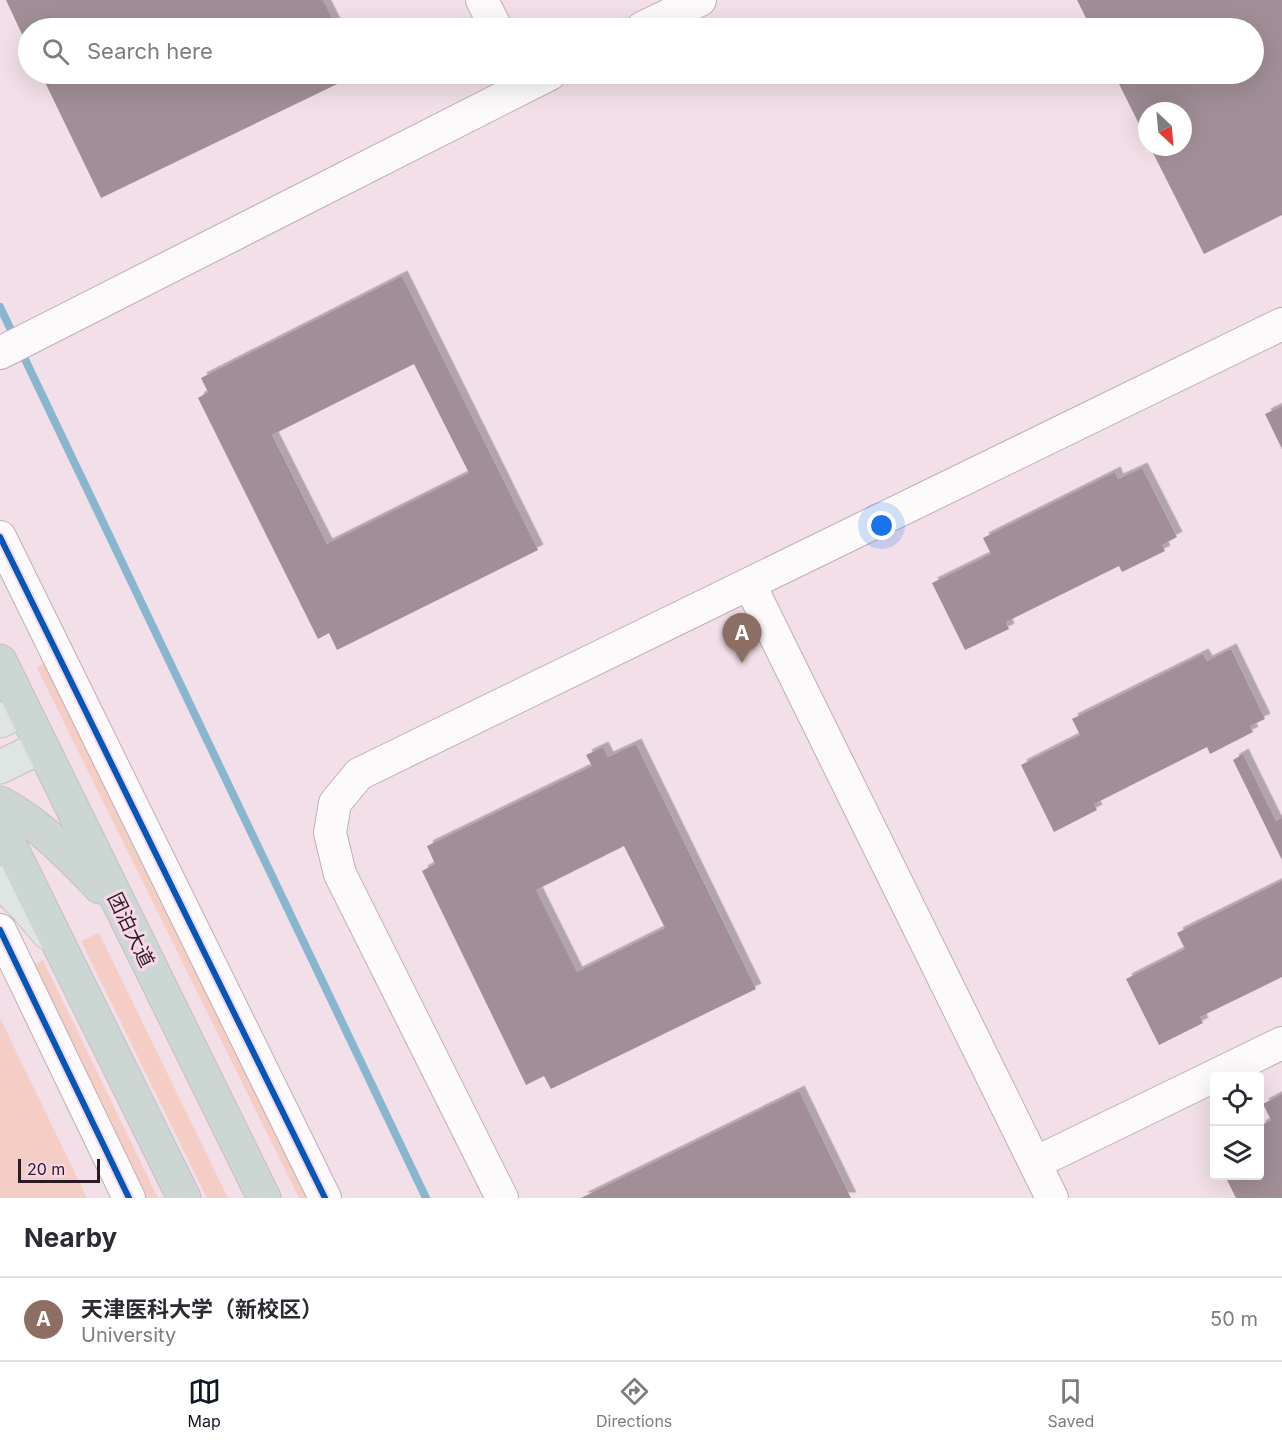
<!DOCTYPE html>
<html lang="en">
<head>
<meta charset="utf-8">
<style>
  :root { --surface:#fff; --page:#f2f2f3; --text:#2b2b33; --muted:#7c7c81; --line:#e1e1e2; --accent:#111827 }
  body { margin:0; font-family:Inter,"Noto Sans SC",sans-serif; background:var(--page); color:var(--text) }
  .controls { position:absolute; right:18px; bottom:18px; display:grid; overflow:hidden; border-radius:6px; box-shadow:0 6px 24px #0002 }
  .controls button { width:54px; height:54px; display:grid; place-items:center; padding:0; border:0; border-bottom:2px solid var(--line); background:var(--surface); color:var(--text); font:30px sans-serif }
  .compass { position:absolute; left:1138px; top:102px; width:54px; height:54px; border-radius:50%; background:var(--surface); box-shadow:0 6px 24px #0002; rotate:154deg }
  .scale { position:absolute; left:18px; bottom:15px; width:82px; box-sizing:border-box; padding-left:6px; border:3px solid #2b1b23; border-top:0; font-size:16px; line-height:21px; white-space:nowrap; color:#2b1b23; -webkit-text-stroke:4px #fad7e8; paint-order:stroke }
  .you { position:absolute; left:882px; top:526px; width:21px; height:21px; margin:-15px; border:4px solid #fff; border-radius:50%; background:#1a73e8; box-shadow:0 0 0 9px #1a73e833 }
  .badge { display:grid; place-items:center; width:39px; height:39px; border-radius:50%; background:var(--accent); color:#fff; font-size:20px; font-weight:700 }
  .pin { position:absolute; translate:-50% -50px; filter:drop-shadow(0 2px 3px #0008) }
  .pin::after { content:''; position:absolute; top:32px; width:21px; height:18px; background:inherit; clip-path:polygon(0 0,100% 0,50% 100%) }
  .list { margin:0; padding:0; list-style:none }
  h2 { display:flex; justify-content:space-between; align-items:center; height:78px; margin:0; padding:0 24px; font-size:26px }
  h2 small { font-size:20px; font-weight:400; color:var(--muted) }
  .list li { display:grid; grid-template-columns:39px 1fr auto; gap:18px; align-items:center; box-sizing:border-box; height:84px; padding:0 24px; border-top:2px solid var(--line) }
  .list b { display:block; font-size:22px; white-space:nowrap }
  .list p { margin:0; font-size:20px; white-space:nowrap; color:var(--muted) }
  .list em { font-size:20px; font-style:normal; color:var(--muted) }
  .icon { flex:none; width:33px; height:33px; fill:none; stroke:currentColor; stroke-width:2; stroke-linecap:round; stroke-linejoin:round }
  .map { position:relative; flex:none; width:1282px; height:1198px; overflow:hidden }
  .search { position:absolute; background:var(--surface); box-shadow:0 6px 24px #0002; left:18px; right:18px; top:18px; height:66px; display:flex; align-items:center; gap:15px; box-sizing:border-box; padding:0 21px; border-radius:33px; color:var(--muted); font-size:22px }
  .sheet { height:162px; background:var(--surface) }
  nav { display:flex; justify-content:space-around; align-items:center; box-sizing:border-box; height:84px; border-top:2px solid var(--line); background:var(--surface); font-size:16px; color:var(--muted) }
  nav a { display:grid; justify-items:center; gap:3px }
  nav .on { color:var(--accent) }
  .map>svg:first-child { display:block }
  .green { fill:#f4cec5 }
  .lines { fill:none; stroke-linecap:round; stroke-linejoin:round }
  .stream { stroke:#88b6ce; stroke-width:8 }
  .building { fill:#a18e97; fill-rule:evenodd; filter:url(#shadow) }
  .minor-casing { stroke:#beaeb6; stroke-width:34 }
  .major-casing { stroke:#c8bec3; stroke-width:35 }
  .highway-casing { stroke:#c8bec3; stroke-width:35 }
  .minor { stroke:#fdfafc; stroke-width:32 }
  .major { stroke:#dfe5e3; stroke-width:33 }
  .highway { stroke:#ccd6d3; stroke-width:33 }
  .cycleway-casing { stroke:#fad7e8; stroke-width:10 }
  .cycleway { stroke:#0057b8; stroke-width:6 }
  .labels { text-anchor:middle; stroke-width:6; stroke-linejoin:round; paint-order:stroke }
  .street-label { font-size:20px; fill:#2b1b23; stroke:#fad7e8 }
</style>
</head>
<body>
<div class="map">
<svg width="1282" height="1198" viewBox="0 0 1282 1198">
  <defs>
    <filter id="shadow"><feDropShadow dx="5.5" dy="-5.5" stdDeviation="0" flood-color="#0004"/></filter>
  </defs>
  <rect width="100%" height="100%" fill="#f2dfe8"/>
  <g class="green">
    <polygon points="48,660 311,1198 299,1198 37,668"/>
    <polygon points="99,933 228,1198 207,1198 81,941"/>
    <polygon points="43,960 158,1198 144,1198 32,966"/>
    <polygon points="0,1018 87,1198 0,1198"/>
  </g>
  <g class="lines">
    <polyline class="stream" points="0,307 426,1198"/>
  </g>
  <g class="building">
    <polygon points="6,0 323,0 337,28 28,28 28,47"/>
    <polygon points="1077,0 1282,0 1282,215 1204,254 1150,147 1183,147 1183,111 1147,111 1147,140 1114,74 1254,74 1254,28 1091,28"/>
    <polygon points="41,74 358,74 101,198"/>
    <path d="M402 276 538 550 337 650 329 633 318 639 198 398 208 392 201 378ZM414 364 469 473 327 544 272 435Z"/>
    <polygon points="1282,406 1282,449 1265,414"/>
    <polygon points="1142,468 1177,537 1162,545 1165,551 1122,572 1119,566 1006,622 1009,629 965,650 932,583 991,554 983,538 1115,472 1118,479"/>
    <polygon points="1231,649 1265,719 1250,726 1253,732 1210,754 1207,747 1094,804 1097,810 1054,832 1021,765 1080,735 1072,719 1203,654 1207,661"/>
    <path d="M636 744 756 989 551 1089 544 1076 526 1085 422 871 435 864 427 846 592 766 586 755 603 747 608 757ZM624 846 665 928 577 972 536 890Z"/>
    <polygon points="1243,754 1276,821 1282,818 1282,860 1233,760"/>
    <polygon points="1282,881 1282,977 1200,1017 1203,1023 1159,1045 1126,979 1185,949 1177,933"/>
    <polygon points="799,1091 851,1198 581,1198"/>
    <polygon points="1282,1094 1282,1198 1236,1198 1225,1176 1260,1176 1260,1126 1271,1120 1263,1104"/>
  </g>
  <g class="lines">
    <defs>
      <g id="minor">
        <polyline points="482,0 496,28"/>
        <polyline points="642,28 700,0"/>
        <polyline points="0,353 550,74"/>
        <polyline points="0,537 325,1198"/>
        <polyline points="750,585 1052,1198"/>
        <polyline points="0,930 129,1198"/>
        <polyline points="1035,1163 1282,1043"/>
        <polyline points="502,1198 340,874 330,833 335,803 359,774 1282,324"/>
      </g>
      <g id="major">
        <polyline points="0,721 23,710"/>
        <polyline points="0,767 41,747"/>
        <polyline points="0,882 25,906 48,933"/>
      </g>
      <g id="highway">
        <polyline points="0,661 264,1198"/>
        <path d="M0 803C40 824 69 855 100 887"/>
        <polyline points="0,825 184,1198"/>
      </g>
    </defs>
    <use href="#minor" class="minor-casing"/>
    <use href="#major" class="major-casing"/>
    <use href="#highway" class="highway-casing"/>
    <use href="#minor" class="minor"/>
    <use href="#major" class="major"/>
    <use href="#highway" class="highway"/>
    <defs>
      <g id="cycleway">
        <polyline points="0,537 325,1198"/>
        <polyline points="0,930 129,1198"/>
      </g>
    </defs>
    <use href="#cycleway" class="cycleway-casing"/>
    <use href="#cycleway" class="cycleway"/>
  </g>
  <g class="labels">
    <g class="street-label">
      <text transform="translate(131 930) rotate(64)" y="7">团泊大道</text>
    </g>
  </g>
</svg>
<div class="controls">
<button><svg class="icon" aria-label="locate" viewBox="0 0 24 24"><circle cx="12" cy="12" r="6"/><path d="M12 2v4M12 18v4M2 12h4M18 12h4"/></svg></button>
<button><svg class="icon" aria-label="layers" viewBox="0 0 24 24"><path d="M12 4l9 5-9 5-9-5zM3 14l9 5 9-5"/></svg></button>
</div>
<svg class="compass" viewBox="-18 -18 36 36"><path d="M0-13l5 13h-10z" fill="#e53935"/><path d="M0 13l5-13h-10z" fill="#7c7c81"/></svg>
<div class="scale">20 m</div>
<div class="you"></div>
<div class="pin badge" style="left:742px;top:663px;background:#8d6e63">A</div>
<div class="search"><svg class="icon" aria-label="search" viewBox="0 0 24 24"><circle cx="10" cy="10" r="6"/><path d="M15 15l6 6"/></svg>Search here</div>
</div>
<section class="sheet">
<h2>Nearby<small></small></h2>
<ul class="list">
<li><span class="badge" style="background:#8d6e63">A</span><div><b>天津医科大学（新校区）</b><p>University</p></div><em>50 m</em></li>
</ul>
</section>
<nav>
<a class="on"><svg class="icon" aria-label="map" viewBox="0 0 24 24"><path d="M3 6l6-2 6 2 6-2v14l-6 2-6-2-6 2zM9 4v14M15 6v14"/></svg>Map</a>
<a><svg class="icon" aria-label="directions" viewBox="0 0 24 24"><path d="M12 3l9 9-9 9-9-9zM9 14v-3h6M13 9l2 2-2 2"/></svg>Directions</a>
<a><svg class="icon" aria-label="saved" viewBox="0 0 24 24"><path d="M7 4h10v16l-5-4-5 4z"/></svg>Saved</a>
</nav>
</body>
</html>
